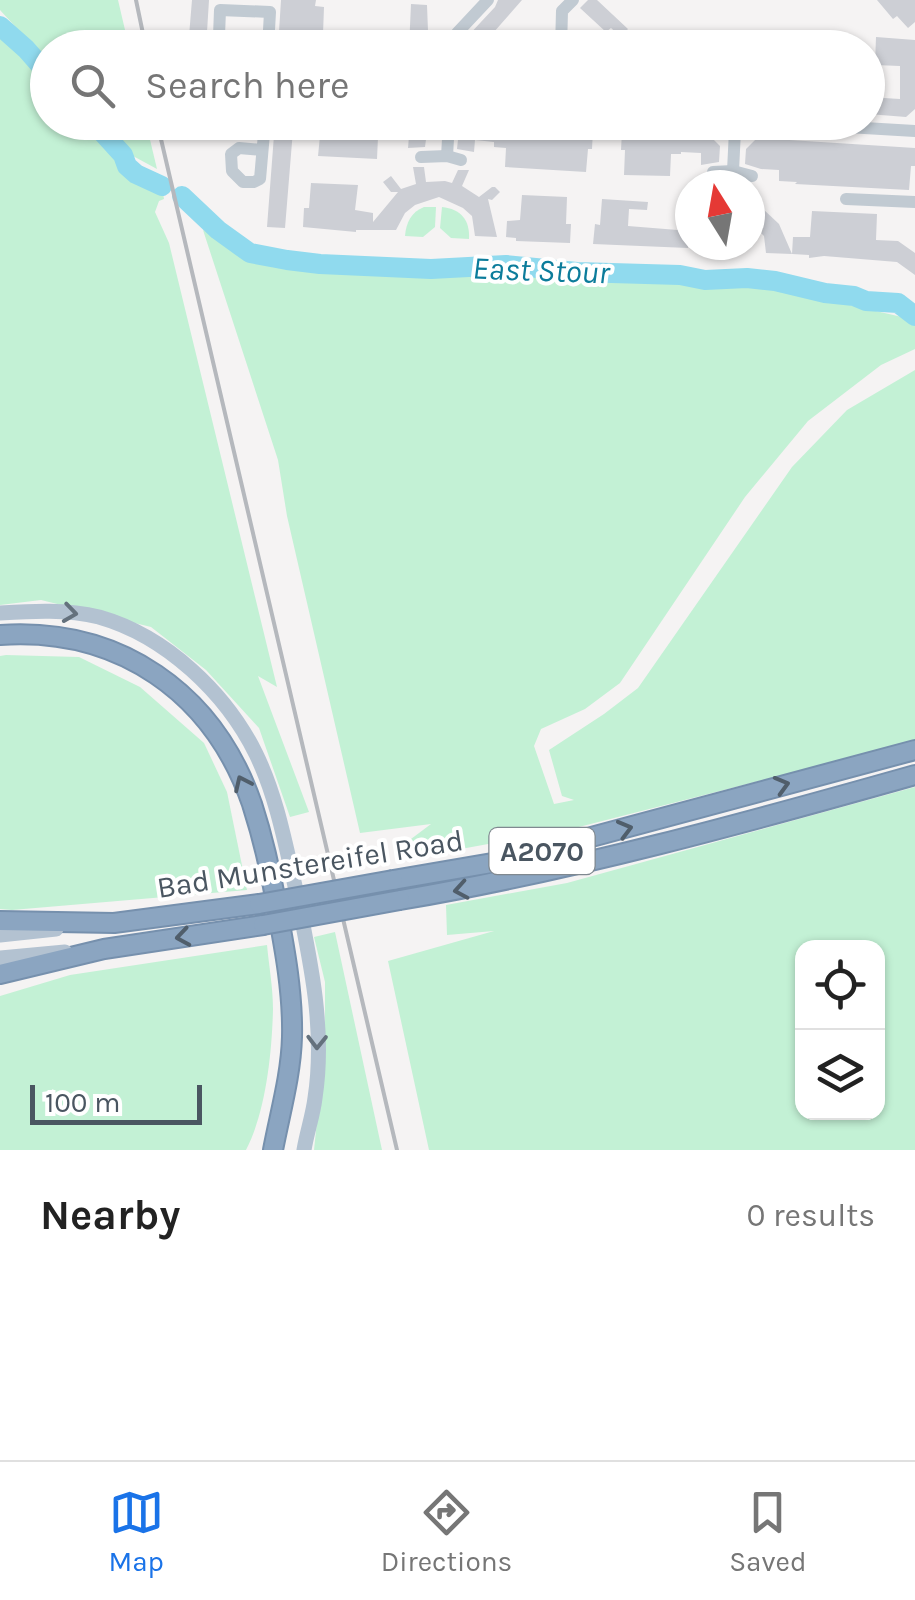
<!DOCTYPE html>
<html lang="en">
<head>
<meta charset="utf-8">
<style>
  :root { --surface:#fff; --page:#f6f6f6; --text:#222; --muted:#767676; --line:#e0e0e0; --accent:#1a73e8 }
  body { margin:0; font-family:Karla,sans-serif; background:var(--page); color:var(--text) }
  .controls { position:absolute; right:30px; bottom:30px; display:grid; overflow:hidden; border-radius:20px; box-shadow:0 2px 8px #0004 }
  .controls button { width:90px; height:90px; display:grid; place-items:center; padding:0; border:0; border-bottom:2px solid var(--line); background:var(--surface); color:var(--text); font:50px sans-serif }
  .compass { position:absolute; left:675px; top:170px; width:90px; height:90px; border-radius:50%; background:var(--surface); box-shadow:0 2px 8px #0004; rotate:349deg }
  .scale { position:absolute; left:30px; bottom:25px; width:172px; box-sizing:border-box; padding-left:10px; border:5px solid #4a5661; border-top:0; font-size:28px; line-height:35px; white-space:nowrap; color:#4a5661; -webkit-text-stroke:8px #fff; paint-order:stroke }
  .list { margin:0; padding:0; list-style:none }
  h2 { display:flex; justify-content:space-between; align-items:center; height:130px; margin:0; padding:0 40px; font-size:42px }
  h2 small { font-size:32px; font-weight:400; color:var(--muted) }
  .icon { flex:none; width:55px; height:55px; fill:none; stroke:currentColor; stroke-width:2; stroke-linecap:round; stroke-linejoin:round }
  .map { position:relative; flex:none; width:915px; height:1150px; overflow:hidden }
  .search { position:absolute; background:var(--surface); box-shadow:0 2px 8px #0004; left:30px; right:30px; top:30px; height:110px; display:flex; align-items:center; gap:25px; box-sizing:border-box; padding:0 35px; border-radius:55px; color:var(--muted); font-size:38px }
  .sheet { height:310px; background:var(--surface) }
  nav { display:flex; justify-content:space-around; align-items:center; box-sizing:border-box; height:140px; border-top:2px solid var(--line); background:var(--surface); font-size:28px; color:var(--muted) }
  nav a { display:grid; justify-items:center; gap:5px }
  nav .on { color:var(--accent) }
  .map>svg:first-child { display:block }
  .green { fill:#c3f1d5; fill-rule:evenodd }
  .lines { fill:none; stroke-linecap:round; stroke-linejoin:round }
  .river { stroke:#90daee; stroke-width:20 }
  .building { fill:#cdcfd5 }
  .highway-casing { stroke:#7690ad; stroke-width:22 }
  .minor { stroke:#c1cad2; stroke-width:12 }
  .major { stroke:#b3c2d1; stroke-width:15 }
  .highway { stroke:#8ba5c1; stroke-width:18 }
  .rail { stroke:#b5b8bd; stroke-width:4 }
  .highway-bridge-casing { stroke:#7690ad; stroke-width:22; stroke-linecap:butt }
  .highway-bridge { stroke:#8ba5c1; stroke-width:18 }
  .oneway { stroke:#64717d }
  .oneway2 { stroke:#505e6b }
  .labels { text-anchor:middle; stroke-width:8; stroke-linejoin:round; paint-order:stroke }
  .shield { fill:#fff; stroke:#808990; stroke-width:2.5 }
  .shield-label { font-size:28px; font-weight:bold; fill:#4a5661 }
  .street-label { font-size:30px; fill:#4a5661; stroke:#fff }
  .water-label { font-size:32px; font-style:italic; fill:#0c7c9b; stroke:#fff }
</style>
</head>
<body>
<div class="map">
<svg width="915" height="1150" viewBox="0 0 915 1150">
  <rect width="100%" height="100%" fill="#f5f3f3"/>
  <g class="green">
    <polygon points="0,0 118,0 129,47 48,48 47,61 0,10"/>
    <polygon points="0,32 47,79 48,122 87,123 116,155 123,168 163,193 164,199 159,201 155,212 169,243 277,687 258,676 309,812 290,817 259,728 206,670 151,627 41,600 0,605"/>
    <polygon points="103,123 146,123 157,169 133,156"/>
    <path d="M424 207H436L435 227 423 237 405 236C406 223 411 212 424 207Z"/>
    <path d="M442 207C461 209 470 220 469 239L451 238 440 228Z"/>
    <polygon points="203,230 271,267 478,275 509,271 580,280 748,286 784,290 915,320 915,349 881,365 808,421 745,497 620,683 585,709 541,729 534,746 554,804 574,800 562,796 549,750 604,714 638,688 792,467 847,410 915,370 915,741 571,829 439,853 395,851 431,824 360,833 287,516 278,460"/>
    <polygon points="6,655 79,657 140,687 204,743 227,792 247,890 12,910 0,909 0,656"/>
    <path d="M915 787V1150H429L388 961 494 931 447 935 446 905 567 883ZM802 948H878V1112H802Z"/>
    <polygon points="335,932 382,1150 314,1150 325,1044 325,982 314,937"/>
    <path d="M267 945C269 966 273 988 273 1009 272 1052 266 1112 246 1150H0V996L70 975Z"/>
  </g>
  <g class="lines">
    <g class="river">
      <polyline points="0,26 26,49 48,74"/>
      <polyline points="93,122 123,155 127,166 136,174 162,186"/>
      <polyline points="182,196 218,230 250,253 287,260 320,264 431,269 506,265 577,272 680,275 705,280 747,278 775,281 825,293 854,296 866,301 898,303 915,316"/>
    </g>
  </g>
  <g class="building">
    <polygon points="192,0 209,0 206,48 188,48"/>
    <polygon points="281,0 316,0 315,6 324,7 323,34 302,34 301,44 296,43 296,48 278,48"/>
    <polygon points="498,0 522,0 486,41 476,31 475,47 465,47 466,38 495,7"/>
    <polygon points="588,0 597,0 628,29 621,37 611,28 606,32 580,8"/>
    <polygon points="877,0 915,0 915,22 908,28 897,16 893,19"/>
    <polygon points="411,4 427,5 428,31 433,31 433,45 430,44 430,48 409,48"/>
    <polygon points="876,37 915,40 915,109 906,117 868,114 868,97 900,99 900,66 875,65"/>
    <polygon points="275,122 419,122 427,132 425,147 408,148 409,136 387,135 387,138 378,137 377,159 318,156 320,136 314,136 314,132 293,130 285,228 267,227"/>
    <polygon points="470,123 593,130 592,149 588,149 586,172 505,167 506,148 494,147 494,142 475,140 474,152 457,149 459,130"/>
    <polygon points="622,131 710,136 720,146 719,162 701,165 701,153 681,152 681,154 671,154 670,176 624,175 625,150 621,150"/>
    <polygon points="757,138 915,148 915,166 911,166 909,190 795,184 797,182 779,181 779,170 761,169 745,164 746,149"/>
    <polygon points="413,167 424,167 426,182 445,181 452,183 458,170 469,170 462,186 479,197 492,187 495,187 500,192 492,200 488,199 497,237 475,236 472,216 463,208 439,197 415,205 405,213 396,230 356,230 356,232 303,227 304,208 309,208 311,183 358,185 355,210 373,213 373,222 398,192 391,192 383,182 391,176 401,189 416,184"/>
    <polygon points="522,195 567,197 566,224 571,224 570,243 516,241 516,238 506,237 507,221 520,220"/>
    <polygon points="602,199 648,202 647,210 629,209 628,226 690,231 688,248 593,244 595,224 600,225"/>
    <polygon points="750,202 761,207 779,224 792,254 766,253 764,236 750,222"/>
    <polygon points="812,211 877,214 876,240 898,241 915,253 915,275 897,262 824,256 809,258 809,255 792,254 793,237 810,237"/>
  </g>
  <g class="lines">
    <defs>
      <g id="highway">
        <path d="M0 635C119 627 213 692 252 804 263 838 271 873 277 908 285 950 293 994 292 1037 291 1075 280 1113 273 1150"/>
        <polyline points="393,880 498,862 915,750"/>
        <path d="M400 900C575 870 745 823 915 775"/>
        <polyline points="0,921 114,923 259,904"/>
        <polyline points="0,974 104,949 263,925"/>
      </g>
    </defs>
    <use href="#highway" class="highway-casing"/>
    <g class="minor">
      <polyline points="268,48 270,12 220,10 219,36 269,38"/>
      <polyline points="455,48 457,33 488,0"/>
      <polyline points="561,48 562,11 573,0"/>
      <polyline points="763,122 915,131"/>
      <polyline points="262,150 239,148 231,154 232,171 243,182 254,182 260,179 265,122"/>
      <polyline points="447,156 449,122"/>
      <polyline points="421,157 447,156 461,160"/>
      <polyline points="733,171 735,130"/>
      <polyline points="713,172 733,171 752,176"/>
      <polyline points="846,199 915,202"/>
    </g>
    <g class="major">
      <path d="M0 613C33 611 66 609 99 617 166 636 226 693 256 754 276 795 285 842 295 886 309 954 326 1027 315 1098 313 1115 307 1132 304 1150"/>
      <polyline points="0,935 56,929"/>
      <polyline points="0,958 65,952"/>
    </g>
    <use href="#highway" class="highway"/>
    <g class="rail">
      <polyline points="136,0 146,48"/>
      <polyline points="157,122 397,1150"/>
    </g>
    <defs>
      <g id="highway-bridge">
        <polyline points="259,904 393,880"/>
        <polyline points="263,925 400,900"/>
      </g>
    </defs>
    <use href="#highway-bridge" class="highway-bridge-casing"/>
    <use href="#highway-bridge" class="highway-bridge"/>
  </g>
  <defs><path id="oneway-chevron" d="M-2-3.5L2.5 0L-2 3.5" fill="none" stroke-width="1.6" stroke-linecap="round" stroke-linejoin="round" transform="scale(2.5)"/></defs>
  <g class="oneway">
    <use href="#oneway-chevron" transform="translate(70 613) rotate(8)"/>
    <use href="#oneway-chevron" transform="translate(317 1042) rotate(91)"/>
  </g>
  <g class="oneway2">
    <use href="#oneway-chevron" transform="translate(242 783) rotate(-115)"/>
    <use href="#oneway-chevron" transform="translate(782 785) rotate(-16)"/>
    <use href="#oneway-chevron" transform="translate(625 829) rotate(-15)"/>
    <use href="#oneway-chevron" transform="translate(461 890) rotate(170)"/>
    <use href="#oneway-chevron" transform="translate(183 937) rotate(171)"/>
  </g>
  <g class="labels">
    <rect class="shield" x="489.5" y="828" width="105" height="46" rx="8"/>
    <g class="shield-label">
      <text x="542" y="861">A2070</text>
    </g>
    <g class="street-label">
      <text transform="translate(310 864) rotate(-9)" y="10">Bad Munstereifel Road</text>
    </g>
    <g class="water-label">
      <text transform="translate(541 270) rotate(2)" y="11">East Stour</text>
    </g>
  </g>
</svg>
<div class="controls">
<button><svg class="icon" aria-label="locate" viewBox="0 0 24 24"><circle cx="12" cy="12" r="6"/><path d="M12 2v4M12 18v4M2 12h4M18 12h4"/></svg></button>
<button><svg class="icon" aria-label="layers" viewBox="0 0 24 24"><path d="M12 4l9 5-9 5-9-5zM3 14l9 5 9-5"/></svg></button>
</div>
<svg class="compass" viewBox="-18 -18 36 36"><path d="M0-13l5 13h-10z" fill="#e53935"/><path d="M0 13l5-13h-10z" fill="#767676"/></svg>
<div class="scale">100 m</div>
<div class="search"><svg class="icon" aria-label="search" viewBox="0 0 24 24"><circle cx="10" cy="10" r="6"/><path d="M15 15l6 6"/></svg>Search here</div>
</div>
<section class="sheet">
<h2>Nearby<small>0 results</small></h2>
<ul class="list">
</ul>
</section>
<nav>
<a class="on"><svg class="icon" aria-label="map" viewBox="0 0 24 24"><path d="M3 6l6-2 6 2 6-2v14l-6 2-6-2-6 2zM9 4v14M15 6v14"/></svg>Map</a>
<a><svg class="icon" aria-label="directions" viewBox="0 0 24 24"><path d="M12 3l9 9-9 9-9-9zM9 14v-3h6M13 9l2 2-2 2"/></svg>Directions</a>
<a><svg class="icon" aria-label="saved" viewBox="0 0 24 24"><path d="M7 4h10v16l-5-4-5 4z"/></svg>Saved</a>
</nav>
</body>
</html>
